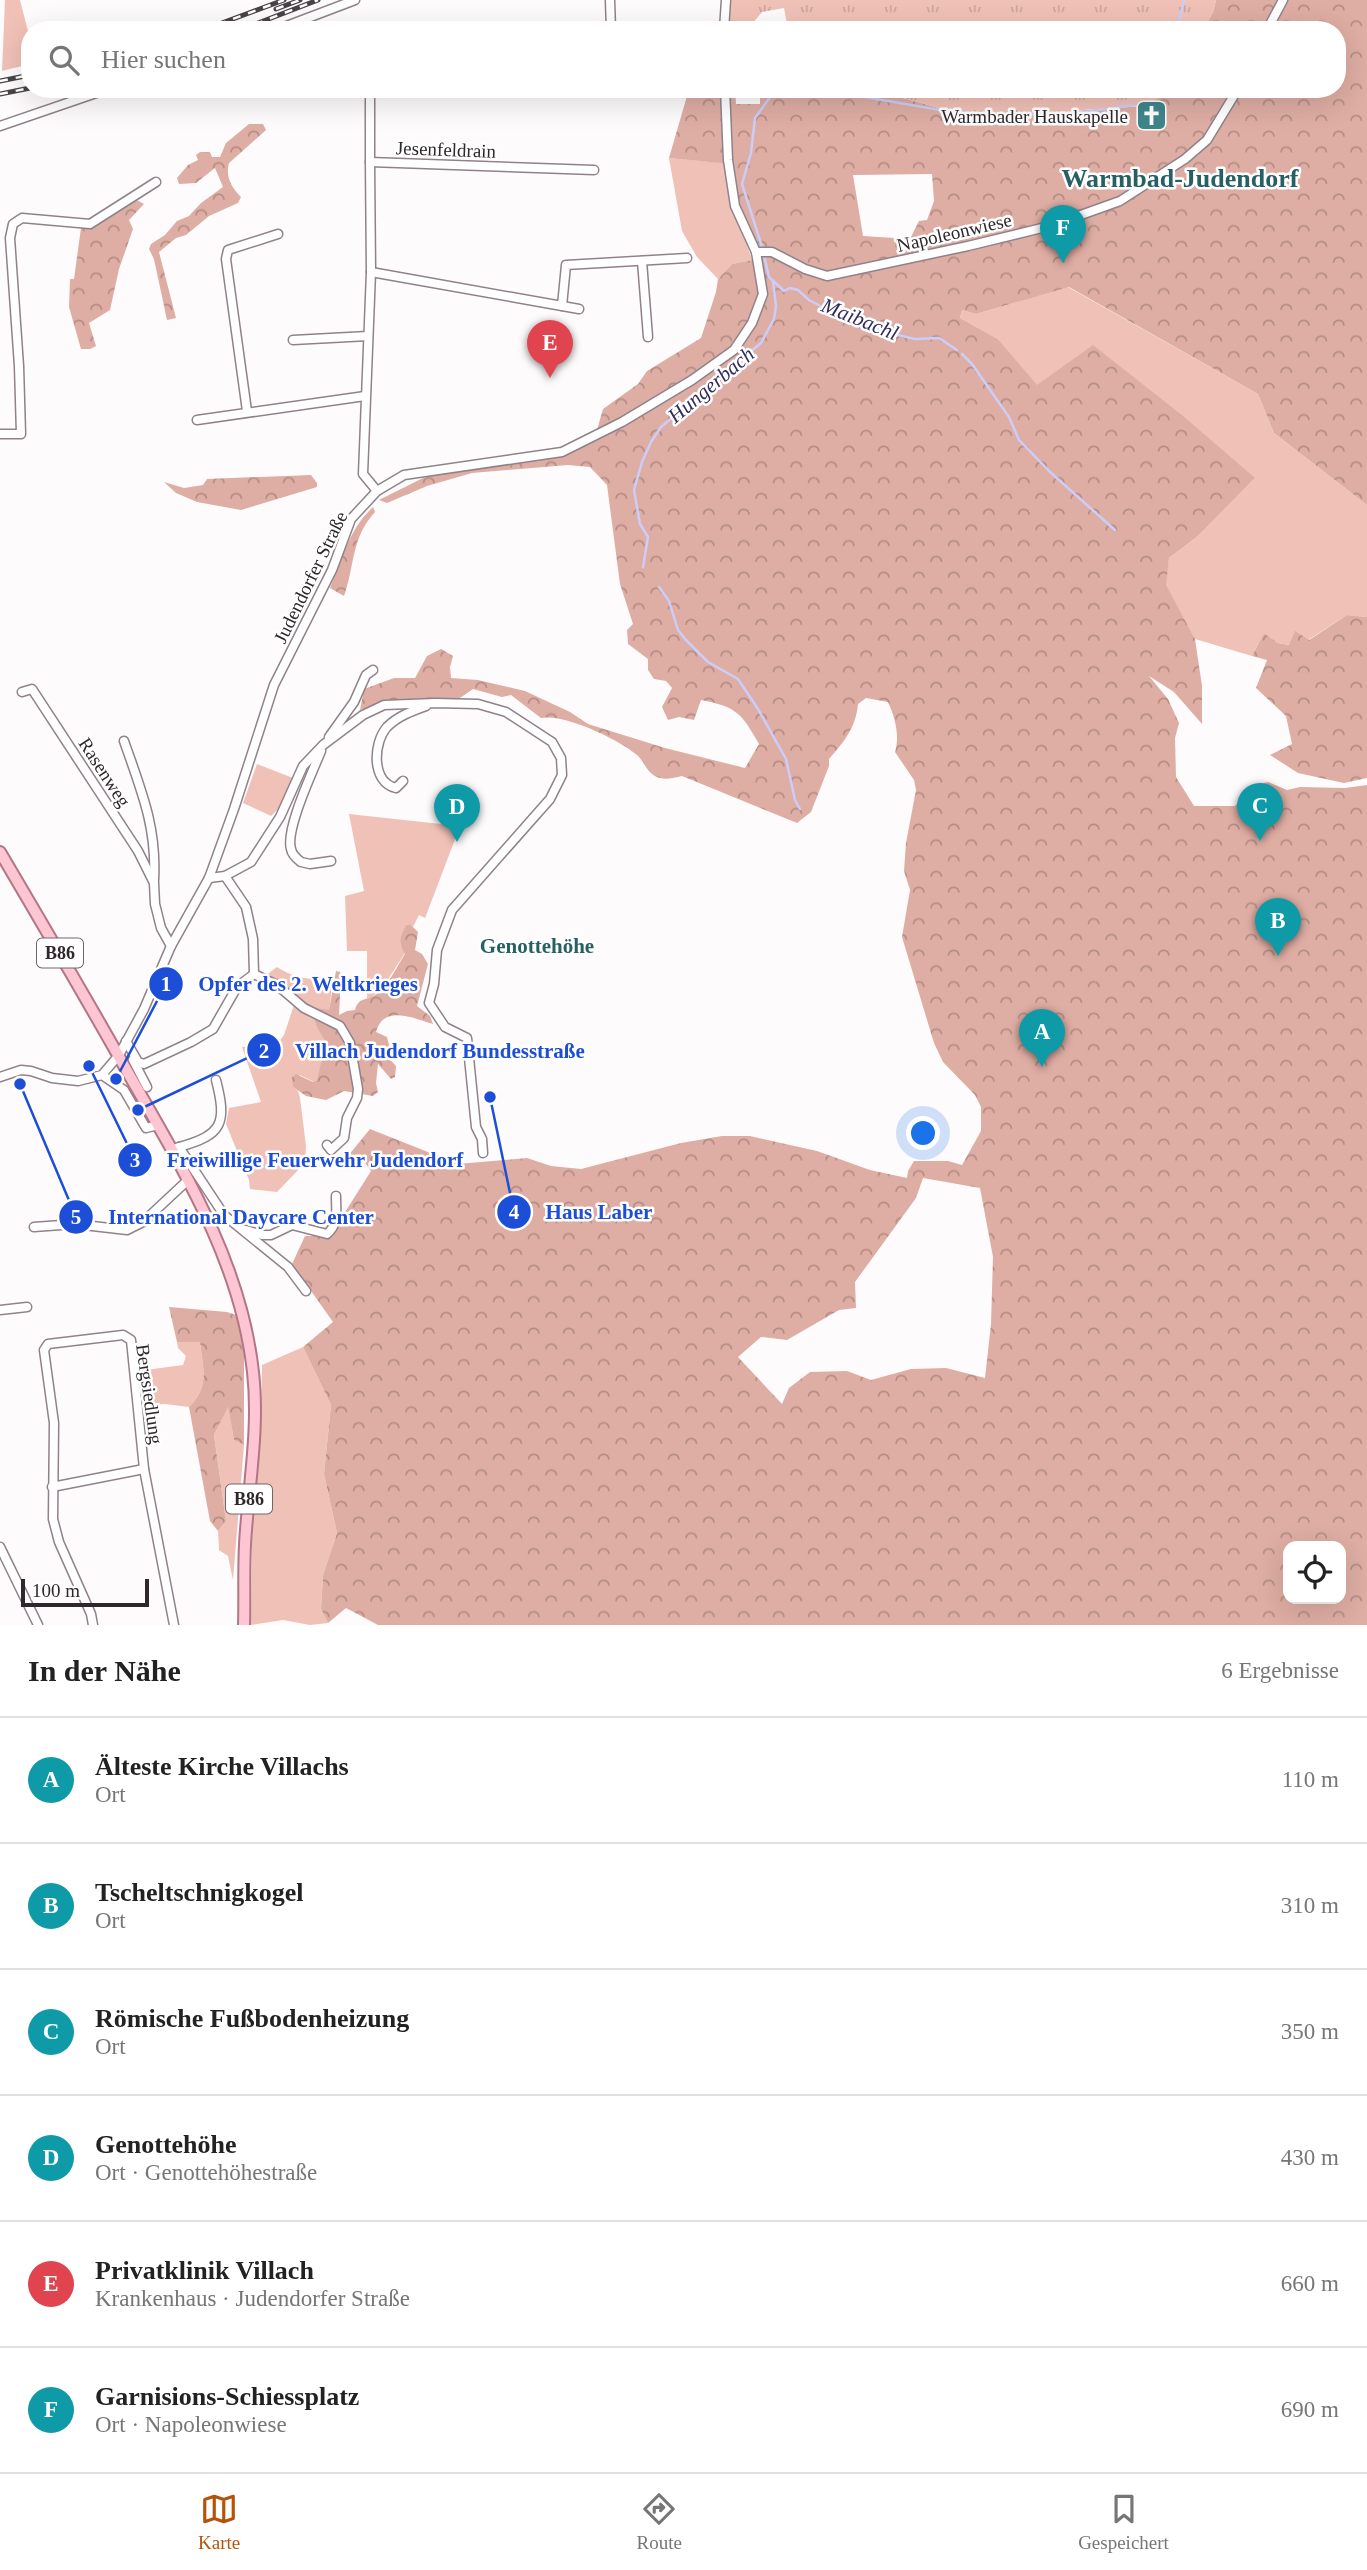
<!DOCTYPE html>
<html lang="de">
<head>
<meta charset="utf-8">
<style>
  :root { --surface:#fff; --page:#f2f2f2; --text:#222; --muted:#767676; --line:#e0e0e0; --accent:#b45309 }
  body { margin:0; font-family:Georgia,serif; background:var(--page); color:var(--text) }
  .controls { position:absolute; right:21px; bottom:21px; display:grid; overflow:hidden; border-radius:14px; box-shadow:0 7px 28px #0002 }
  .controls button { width:63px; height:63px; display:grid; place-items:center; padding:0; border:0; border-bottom:2px solid var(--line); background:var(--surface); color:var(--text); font:35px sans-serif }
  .scale { position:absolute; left:21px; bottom:18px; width:128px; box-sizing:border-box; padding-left:7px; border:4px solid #2e282c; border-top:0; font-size:19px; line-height:24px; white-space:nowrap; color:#2e282c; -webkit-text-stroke:5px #fff; paint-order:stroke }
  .you { position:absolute; left:924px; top:1134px; width:24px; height:24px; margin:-18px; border:5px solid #fff; border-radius:50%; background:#1a73e8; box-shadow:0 0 0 10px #1a73e833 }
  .badge { display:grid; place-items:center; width:46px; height:46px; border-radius:50%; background:var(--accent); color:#fff; font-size:23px; font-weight:700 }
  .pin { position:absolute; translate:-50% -58px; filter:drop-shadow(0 2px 4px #0008) }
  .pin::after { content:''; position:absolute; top:37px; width:24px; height:21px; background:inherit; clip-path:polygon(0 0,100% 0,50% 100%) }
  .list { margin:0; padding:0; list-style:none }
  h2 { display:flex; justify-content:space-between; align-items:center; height:91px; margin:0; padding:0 28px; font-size:30px }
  h2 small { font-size:23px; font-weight:400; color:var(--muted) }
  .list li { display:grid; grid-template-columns:46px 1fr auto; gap:21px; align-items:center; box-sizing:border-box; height:126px; padding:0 28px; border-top:2px solid var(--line) }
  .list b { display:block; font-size:26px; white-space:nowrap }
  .list p { margin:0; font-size:23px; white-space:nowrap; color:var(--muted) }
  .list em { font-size:23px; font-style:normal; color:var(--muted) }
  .icon { flex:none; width:38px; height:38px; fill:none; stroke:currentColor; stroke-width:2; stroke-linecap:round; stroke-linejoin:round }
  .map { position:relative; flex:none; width:1367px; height:1625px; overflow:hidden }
  .search { position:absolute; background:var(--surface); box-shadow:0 7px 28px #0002; left:21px; right:21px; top:21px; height:77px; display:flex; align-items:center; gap:18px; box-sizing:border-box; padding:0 24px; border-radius:28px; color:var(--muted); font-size:26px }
  .sheet { height:847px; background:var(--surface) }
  nav { display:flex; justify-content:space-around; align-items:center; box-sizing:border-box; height:98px; border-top:2px solid var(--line); background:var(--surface); font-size:19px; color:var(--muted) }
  nav a { display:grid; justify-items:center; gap:4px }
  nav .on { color:var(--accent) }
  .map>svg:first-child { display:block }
  .grass { fill:#f0c1b7 }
  .forest { fill:url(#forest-crowns); fill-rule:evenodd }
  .park { fill:url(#park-tufts) }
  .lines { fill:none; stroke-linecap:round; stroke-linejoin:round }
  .stream { stroke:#cccdf9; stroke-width:2.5 }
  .minor-casing { stroke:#90828b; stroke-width:11 }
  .major-casing { stroke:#b37684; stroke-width:14 }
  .minor { stroke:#fff; stroke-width:8 }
  .major { stroke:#fdc6d2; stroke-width:10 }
  .rail-casing { stroke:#484347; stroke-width:5 }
  .rail { stroke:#fff; stroke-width:2.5; stroke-dasharray:8; stroke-linecap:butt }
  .labels { text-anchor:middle; stroke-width:5; stroke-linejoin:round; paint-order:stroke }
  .shield { fill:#fff; stroke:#6d686b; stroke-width:2 }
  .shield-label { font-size:18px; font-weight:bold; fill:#2e282c }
  .poi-label { font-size:19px; fill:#2e282c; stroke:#fff; text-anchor:end }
  .street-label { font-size:19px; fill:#2e282c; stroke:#fff }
  .water-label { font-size:21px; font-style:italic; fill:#302c60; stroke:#fff }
  .neighbourhood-label { font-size:21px; font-weight:bold; fill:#266064; stroke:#fff }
  .district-label { font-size:26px; font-weight:bold; fill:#266064; stroke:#fff }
  .leader { fill:none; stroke:#1d4ed8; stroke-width:2.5 }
  .callout-dot { fill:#1d4ed8; stroke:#fff; stroke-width:2.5 }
  .mark-label { font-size:21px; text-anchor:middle; font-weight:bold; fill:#fff }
  .callout-label { font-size:21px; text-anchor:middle; font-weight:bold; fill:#1d4ed8; stroke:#fff; stroke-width:5; stroke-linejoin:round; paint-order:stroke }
</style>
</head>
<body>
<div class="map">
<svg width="1367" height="1625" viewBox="0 0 1367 1625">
  <defs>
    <pattern id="forest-crowns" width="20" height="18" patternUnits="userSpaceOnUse" patternTransform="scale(1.75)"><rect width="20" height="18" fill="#deada3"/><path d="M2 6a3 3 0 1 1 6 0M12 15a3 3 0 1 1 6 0" fill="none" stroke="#b48d85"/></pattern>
    <pattern id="park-tufts" width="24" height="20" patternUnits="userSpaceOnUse" patternTransform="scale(1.75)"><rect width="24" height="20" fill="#f0c1b7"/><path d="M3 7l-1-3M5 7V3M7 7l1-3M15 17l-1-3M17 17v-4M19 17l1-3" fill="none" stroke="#cea69e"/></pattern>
  </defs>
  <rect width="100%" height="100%" fill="#fefbfd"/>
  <g class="grass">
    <polygon points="5,0 20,0 30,39 30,64 2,71"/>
    <path d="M669 158 725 163C728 198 742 228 752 260L732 264 718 279 697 257 682 231Z"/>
    <polygon points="1068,287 1258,394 1274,433 1367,505 1367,617 1347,615 1308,640 1290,645 1278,643 1264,633 1252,656 1195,639 1165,585 1169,558 1198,536 1255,478 1037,386 998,339 960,318 962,310 976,314"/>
    <polygon points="257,764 293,778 280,807 271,816 243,803"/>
    <path d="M349 814 450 825 459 829 425 918 419 915 413 927 410 924 406 925C400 937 397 942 405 953L385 984 372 997 367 998V951H347L345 896 364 891Z"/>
    <path d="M277 967C293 978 314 981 333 979L329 1011H315L265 976Z"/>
    <polygon points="294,1005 313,1016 317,1028 327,1042 317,1080 314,1082 300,1075 293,1087 298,1091 300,1098 306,1146 305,1163 277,1192 250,1189 249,1180 226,1124 229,1108 261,1102 242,1047 278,1043 284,1035"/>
    <path d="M177 1342H200C203 1369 210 1386 189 1407L165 1404 140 1406 138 1371 183 1365 186 1356 178 1348Z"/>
    <polygon points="303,1347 331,1405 324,1474 337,1533 323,1575 321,1609 328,1623 310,1625 283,1620 251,1625 252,1532 261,1421 262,1365"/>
    <polygon points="228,1406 234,1440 244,1445 233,1580 228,1556 219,1550 218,1531 226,1521 214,1435"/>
  </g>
  <g class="forest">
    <path d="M1216 0H1367V505L1274 433 1258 394 1069 287 976 314 962 310 960 318 998 339 1037 385 1093 345 1183 416 1255 478 1198 536 1169 558 1166 585 1195 639 1202 686V724L1174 692 1149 676 1168 699 1179 723 1175 738 1176 777 1194 806H1235L1255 785 1268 782 1287 790 1300 787 1345 788 1367 785V1625H378L346 1608 328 1623 321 1609 323 1575 337 1533 324 1474 331 1405 303 1347 333 1322 292 1264 305 1236H330L371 1171 363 1160 348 1156 370 1129 458 1164 527 1158 551 1166 581 1169 681 1143 722 1136H750L817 1151 870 1170 907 1178 908 1171 914 1161H948L962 1165 981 1131V1107L975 1095 943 1062 934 1043 902 937 910 890 904 871 906 843 916 790 914 780 895 752C900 736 895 717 888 702L866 698 858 704C856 728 843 743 829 759V766L811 812 797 823 682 776C673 778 663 781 655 776 646 771 644 761 637 755 620 740 564 713 541 718L511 695 502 697 473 689 457 700 427 698 388 701 360 710 364 689 394 678H415L427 656 441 649 453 656 450 667 451 678 478 680 525 691 570 712 588 724 665 748 745 768 759 744C741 712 736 707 701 700L694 720 679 717 668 720 662 707 672 688 666 681 654 679 648 670V659L628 644 627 630 633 624 620 584 607 485 590 467 568 465 472 473 427 486 387 503 379 500 423 478 454 470 568 451 597 430 603 409 638 384 647 371 701 338 716 292 718 279 732 264 752 260 757 247 738 203 731 164 669 158 689 89H735L736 104H760V89H870L976 118 1143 106 1148 121 1157 119 1152 101 1165 95 1168 89H1337V30H1203L1213 12ZM932 174 934 201 927 220 919 221 910 239 863 236 853 175ZM923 1178 980 1188 993 1257 991 1324 985 1378 946 1368 911 1369 871 1380 847 1371 810 1372 789 1388 782 1404 738 1357 761 1337 787 1340 839 1310 856 1308 855 1282 916 1198ZM1288 1546H1341V1599H1288Z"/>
    <path d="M249 124H263L266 130 229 163C225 177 232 188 241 197L238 203 209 216 186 235 176 238 159 252 176 318 167 320 154 259 149 249 151 244 165 235 177 221 189 216 201 203 223 187 215 168 196 183 179 184 177 178 188 165 198 160 196 155 200 152H210L212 157H220L226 143Z"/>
    <path d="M135 199 144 204 129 220 133 229 119 269 110 310 89 323 96 346 90 349H81L69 307 70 279H74L81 228C103 228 116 209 135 199Z"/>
    <polygon points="311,475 317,483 317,487 241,510 197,502 176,493 164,482 184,488 203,485 207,479"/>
    <path d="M373 507 375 512C351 538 355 565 344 596L330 588C342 559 349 529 373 507Z"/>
    <polygon points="1347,615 1367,617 1367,778 1344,783 1298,773 1270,755 1292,744 1286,716 1256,688 1267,660 1252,656 1264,633 1278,643 1289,645 1295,631 1309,640"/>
    <path d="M410 924 418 932 415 950 422 954 428 964 417 1006 430 1016 433 1024C412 1018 384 1004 376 1032L387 1037 389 1045 384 1053 396 1066 395 1077 391 1079 378 1064 376 1083 378 1092 373 1096 344 1091 326 1100 306 1096 293 1087 292 1077 296 1074 313 1082 317 1080 326 1042 317 1028 313 1016 316 1008 329 1010 336 971 340 972 341 976 339 1015 347 1011 355 1010C359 997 365 1001 375 995 388 987 397 966 405 954 397 942 400 936 406 925Z"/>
    <path d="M169 1307 227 1312 239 1316 244 1348V1445L234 1440 228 1407 214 1435 226 1521 218 1531 210 1521 189 1407C210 1386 203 1369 200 1342H177Z"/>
  </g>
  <g class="park">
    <polygon points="729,0 1216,0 1213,12 1203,30 788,30 784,8 762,12 747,30 727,30"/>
    <polygon points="870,89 1168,89 1165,95 1152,101 1157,119 1148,122 1143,106 1137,106 976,118"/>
  </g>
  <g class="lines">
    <g class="stream">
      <polyline points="1177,30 1184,0"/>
      <polyline points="776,89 755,118 751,153 742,184 762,247 769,277 784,291 790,288 798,290 809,300 830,311 881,331 915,339 939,338 957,350"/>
      <polyline points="836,89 865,97 940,110 998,116 1077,113 1134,105"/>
      <polyline points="1160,95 1166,89"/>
      <polyline points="962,354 972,364 1009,417 1019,440 1050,472 1115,530"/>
      <polyline points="643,567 648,537 640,524 634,490 642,462 651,442 661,427 761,343 774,319 776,306 773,282"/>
      <polyline points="659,587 669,601 678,630 685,639 708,662 738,679 758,709 786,759 795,800 800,809"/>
    </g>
    <defs>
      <g id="minor">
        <polyline points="610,0 611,30"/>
        <polyline points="276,30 355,0"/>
        <polyline points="724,30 726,0"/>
        <polyline points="1267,30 1283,0"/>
        <polyline points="370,89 370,162 594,170"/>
        <polyline points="0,126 108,89"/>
        <polyline points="370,162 371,272 363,474 377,491"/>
        <polyline points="756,252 772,252 805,269 827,276 968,246 1050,226 1120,201 1185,159 1207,140 1238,89"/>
        <polyline points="642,261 648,337"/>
        <polyline points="371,272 579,309"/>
        <polyline points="562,306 566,265 687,258"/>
        <polyline points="293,340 368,336"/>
        <polyline points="247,411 226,259 228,250 278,234"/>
        <polyline points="197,420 365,396"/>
        <polyline points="0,434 21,434 19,366 10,238 13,224 22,218 90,224 156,182"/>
        <polyline points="22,692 32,689 138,851 154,883 155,904 161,928 171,946"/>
        <polyline points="329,737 354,702 366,675 373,670"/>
        <path d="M124 741C141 790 157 827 154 880"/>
        <path d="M321 751C313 771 285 830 291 849 292 855 297 859 301 862L310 864 331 861"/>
        <path d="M403 781 396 788C371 782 373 743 387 727 398 716 412 711 426 706"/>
        <polyline points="225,876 246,907 253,939 254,974"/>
        <polyline points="209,878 225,876 251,862 280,817 303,766 323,745 363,715 384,705 435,703 478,704 506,712 552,742 561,758 562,775 550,799 452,910 437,950 434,984 429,1003 445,1027 467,1038 476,1127 482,1139 483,1153"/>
        <polyline points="254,974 277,985 304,1008 340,1026 350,1043 358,1089 357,1098 347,1118 344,1138 331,1150 327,1145"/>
        <polyline points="126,1041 138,1062 144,1064 191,1042 213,1029 237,987 254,974"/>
        <polyline points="133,1060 147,1087"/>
        <polyline points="102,1075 124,1090 146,1128 158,1125"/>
        <polyline points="0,1077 21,1070 31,1071 52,1078 78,1081 102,1075 119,1055 144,1009 171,946 209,878 234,809 274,685 332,570 351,519 377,491 404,475 562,452 622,422 692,380 734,350 752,323 763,294 756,252 735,206 728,160 725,89"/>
        <path d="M179 1147C223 1135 227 1123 216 1080"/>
        <polyline points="172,1150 179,1147 224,1215 288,1267 306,1291"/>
        <polyline points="34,1227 75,1224 127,1230 143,1222 188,1180"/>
        <path d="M246 1230 262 1235H271L292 1225 327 1234C339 1224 336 1210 336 1196"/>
        <polyline points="0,1310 27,1307"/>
        <polyline points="52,1487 144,1469"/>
        <polyline points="0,1547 38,1625"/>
        <polyline points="93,1625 91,1614 59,1542 53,1519 54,1423 44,1350 48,1344 123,1335 131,1340 144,1469 174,1625"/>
      </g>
      <path id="major" d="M0 852C43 925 86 998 127 1071 181 1166 241 1261 253 1372 259 1425 250 1477 246 1530 243 1561 245 1593 244 1625"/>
    </defs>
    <use href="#minor" class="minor-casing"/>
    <use href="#major" class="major-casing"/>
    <use href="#minor" class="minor"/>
    <use href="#major" class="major"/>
    <defs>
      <g id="rail">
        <polyline points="276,9 300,0"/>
        <polyline points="203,30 284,0"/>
        <polyline points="240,30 318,0"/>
        <polyline points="0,81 30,75"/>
        <polyline points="0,94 30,88"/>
      </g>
    </defs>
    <use href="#rail" class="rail-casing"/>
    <use href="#rail" class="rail"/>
  </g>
  <defs>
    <symbol id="church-square" viewBox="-11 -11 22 22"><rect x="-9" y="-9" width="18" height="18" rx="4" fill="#3e868b" stroke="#fff"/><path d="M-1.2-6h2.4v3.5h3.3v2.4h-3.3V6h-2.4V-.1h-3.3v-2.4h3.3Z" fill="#fff"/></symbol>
  </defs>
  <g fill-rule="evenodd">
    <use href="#church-square" x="1134" y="98" width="35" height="35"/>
  </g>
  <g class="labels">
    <g class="shield">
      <rect x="37" y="938.5" width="46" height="29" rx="5"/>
      <rect x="226" y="1484.5" width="46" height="29" rx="5"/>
    </g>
    <g class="shield-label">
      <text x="60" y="959">B86</text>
      <text x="249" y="1505">B86</text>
    </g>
    <g class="poi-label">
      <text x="1128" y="123">Warmbader Hauskapelle</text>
    </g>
    <g class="street-label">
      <text transform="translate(446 149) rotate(2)" y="7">Jesenfeldrain</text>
      <text transform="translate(954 232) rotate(-13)" y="7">Napoleonwiese</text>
      <text transform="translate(310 577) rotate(-64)" y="7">Judendorfer Straße</text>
      <text transform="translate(105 772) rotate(57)" y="7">Rasenweg</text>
      <text transform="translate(150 1394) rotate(82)" y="7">Bergsiedlung</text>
    </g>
    <g class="water-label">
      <text transform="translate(860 319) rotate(22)" y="7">Maibachl</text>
      <text transform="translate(711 385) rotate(-40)" y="7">Hungerbach</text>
    </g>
    <g class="neighbourhood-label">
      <text x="537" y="953">Genottehöhe</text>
    </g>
    <g class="district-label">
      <text x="1180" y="187">Warmbad-Judendorf</text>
    </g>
  </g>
  <path class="leader" d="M116 1079L166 984M138 1110L264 1050M89 1066L135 1160M490 1097L514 1212M20 1084L76 1217"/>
  <g class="callout-dot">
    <circle cx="116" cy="1079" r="7"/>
    <circle cx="138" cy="1110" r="7"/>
    <circle cx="89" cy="1066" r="7"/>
    <circle cx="490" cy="1097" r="7"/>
    <circle cx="20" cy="1084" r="7"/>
    <circle cx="166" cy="984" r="18"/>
    <circle cx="264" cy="1050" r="18"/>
    <circle cx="135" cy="1160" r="18"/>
    <circle cx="514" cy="1212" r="18"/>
    <circle cx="76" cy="1217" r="18"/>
  </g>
  <g class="mark-label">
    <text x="166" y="991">1</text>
    <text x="264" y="1058">2</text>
    <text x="135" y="1167">3</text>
    <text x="514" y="1219">4</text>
    <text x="76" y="1224">5</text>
  </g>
  <g class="callout-label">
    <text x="308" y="991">Opfer des 2. Weltkrieges</text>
    <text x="440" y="1058">Villach Judendorf Bundesstraße</text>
    <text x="315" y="1167">Freiwillige Feuerwehr Judendorf</text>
    <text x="599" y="1219">Haus Laber</text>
    <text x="241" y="1224">International Daycare Center</text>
  </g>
</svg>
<div class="controls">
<button><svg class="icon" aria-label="locate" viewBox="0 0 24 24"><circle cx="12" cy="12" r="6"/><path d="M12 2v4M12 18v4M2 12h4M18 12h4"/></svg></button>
</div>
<div class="scale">100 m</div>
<div class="you"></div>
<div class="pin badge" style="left:1042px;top:1067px;background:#0f9aa8">A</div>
<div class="pin badge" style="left:1278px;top:956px;background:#0f9aa8">B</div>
<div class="pin badge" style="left:1260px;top:841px;background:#0f9aa8">C</div>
<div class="pin badge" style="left:457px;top:842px;background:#0f9aa8">D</div>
<div class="pin badge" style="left:550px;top:378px;background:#e0444e">E</div>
<div class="pin badge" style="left:1063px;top:263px;background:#0f9aa8">F</div>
<div class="search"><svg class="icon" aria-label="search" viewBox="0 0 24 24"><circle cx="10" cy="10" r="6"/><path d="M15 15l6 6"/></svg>Hier suchen</div>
</div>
<section class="sheet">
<h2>In der Nähe<small>6 Ergebnisse</small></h2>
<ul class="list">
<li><span class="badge" style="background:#0f9aa8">A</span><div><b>Älteste Kirche Villachs</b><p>Ort</p></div><em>110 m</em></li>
<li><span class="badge" style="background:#0f9aa8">B</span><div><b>Tscheltschnigkogel</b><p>Ort</p></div><em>310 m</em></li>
<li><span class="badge" style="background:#0f9aa8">C</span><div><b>Römische Fußbodenheizung</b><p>Ort</p></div><em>350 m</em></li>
<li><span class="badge" style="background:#0f9aa8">D</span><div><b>Genottehöhe</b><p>Ort · Genottehöhestraße</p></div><em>430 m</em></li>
<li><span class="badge" style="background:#e0444e">E</span><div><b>Privatklinik Villach</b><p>Krankenhaus · Judendorfer Straße</p></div><em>660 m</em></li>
<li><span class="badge" style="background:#0f9aa8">F</span><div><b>Garnisions-Schiessplatz</b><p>Ort · Napoleonwiese</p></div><em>690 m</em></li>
</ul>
</section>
<nav>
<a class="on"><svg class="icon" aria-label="map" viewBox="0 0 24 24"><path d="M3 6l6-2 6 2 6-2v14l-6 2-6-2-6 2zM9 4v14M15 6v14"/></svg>Karte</a>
<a><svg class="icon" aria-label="directions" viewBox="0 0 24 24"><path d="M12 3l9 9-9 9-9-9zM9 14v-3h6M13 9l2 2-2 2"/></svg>Route</a>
<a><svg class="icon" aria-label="saved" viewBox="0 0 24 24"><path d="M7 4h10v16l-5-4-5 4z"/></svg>Gespeichert</a>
</nav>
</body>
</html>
